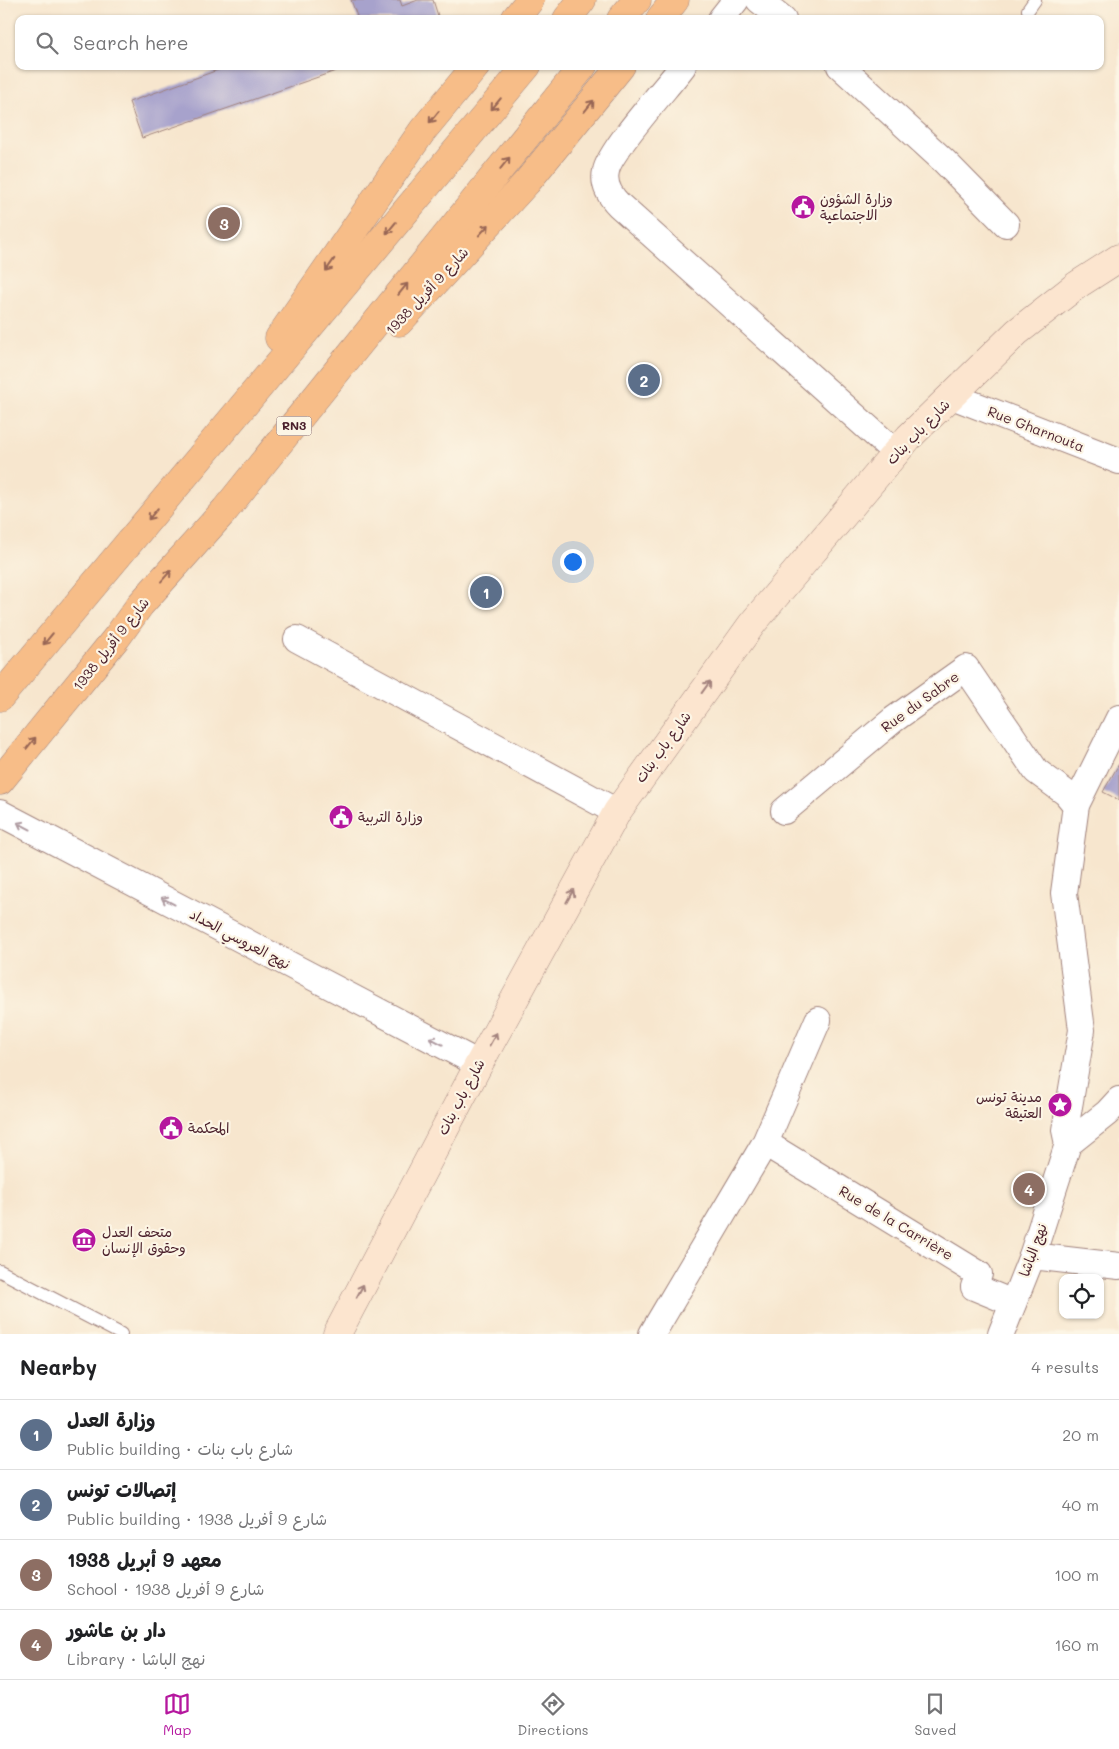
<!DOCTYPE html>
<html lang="en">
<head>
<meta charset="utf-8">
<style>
  :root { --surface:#fff; --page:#f2f2f2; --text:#202124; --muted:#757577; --line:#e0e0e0; --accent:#b5179e }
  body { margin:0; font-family:Mali,"Playpen Sans Arabic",sans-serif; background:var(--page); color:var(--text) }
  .controls { position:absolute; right:15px; bottom:15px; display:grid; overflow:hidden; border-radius:10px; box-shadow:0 1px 4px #0004 }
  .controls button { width:45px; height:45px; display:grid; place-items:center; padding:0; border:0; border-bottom:1px solid var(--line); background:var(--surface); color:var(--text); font:25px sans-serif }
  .you { position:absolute; left:572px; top:561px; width:18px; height:18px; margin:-12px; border:4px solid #fff; border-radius:50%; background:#1a73e8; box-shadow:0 0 0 8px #1a73e833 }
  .badge { display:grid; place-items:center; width:32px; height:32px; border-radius:50%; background:var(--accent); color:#fff; font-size:16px; font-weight:700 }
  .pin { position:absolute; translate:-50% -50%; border:2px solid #fff; box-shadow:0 1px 5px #0006 }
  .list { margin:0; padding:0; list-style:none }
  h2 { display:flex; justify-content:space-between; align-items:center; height:65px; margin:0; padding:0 20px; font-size:21px }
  h2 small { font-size:16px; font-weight:400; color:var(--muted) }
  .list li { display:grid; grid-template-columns:32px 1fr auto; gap:15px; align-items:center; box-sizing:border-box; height:70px; padding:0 20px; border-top:1px solid var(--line) }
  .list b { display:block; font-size:19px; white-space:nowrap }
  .list p { margin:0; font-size:16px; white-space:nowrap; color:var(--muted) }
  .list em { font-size:16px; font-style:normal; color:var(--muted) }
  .icon { flex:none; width:28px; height:28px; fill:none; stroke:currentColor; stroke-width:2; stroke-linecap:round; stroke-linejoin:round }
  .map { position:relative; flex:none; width:1119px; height:1334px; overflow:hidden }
  .search { position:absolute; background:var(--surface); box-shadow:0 1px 4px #0004; left:15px; right:15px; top:15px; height:55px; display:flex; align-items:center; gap:12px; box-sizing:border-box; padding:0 18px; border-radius:10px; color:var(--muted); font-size:19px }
  .sheet { height:345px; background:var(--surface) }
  nav { display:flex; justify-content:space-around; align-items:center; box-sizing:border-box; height:70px; border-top:1px solid var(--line); background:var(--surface); font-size:14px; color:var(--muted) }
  nav a { display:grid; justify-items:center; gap:2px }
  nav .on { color:var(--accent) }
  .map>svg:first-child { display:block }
  .building { fill:#a7a2cc }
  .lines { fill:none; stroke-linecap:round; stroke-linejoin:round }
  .lane-casing { stroke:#a0827c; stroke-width:14 }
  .street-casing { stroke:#a0827c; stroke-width:28 }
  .secondary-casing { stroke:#a0827c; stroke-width:29 }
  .primary-casing { stroke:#a0827c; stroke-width:29 }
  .lane { stroke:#fff; stroke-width:12 }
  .street { stroke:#fff; stroke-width:26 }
  .secondary { stroke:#fce5cf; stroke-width:28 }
  .primary { stroke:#f7bd88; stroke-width:28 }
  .oneway { stroke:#986655 }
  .oneway2 { stroke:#a3827d }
  .oneway3 { stroke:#ae9aa0 }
  .labels { text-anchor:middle; stroke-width:4.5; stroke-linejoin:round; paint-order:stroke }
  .shield { fill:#fcf5e5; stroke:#7f5f63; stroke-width:1 }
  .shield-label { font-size:12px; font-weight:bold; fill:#4a1f2b }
  .poi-label { font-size:14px; fill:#4a1f2b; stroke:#fcf5e5; text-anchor:start }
  .street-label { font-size:14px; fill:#4a1f2b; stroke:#fcf5e5 }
</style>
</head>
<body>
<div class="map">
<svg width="1119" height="1334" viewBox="0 0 1119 1334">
  <rect width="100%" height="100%" fill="#fcf5e5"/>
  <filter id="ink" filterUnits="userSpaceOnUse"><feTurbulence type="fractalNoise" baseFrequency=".02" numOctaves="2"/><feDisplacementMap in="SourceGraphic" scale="10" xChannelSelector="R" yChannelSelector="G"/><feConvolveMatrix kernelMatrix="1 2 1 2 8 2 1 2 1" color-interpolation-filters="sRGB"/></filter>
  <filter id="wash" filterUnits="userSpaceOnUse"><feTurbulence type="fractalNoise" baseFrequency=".0096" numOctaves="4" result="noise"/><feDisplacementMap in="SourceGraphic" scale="20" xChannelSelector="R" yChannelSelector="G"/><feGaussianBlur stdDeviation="1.12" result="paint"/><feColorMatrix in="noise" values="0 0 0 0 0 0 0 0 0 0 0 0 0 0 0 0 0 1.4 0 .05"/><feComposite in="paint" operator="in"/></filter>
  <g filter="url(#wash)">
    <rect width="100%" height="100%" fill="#f7e6ce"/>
    <g id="blocks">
      <g class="building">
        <polygon points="351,0 400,0 402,6 418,0 433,0 439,19 358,19"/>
        <polygon points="229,66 347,66 347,67 142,138 129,102"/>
        <polygon points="1119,764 1119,800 1103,792"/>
      </g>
    </g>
  </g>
  <g filter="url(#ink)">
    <use href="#blocks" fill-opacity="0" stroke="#a0827c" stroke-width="1"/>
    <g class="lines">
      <defs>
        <g id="lane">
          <polyline points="1028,10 1035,0"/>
          <polyline points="0,1271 121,1334"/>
        </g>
        <g id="street">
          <polyline points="759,0 783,19"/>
          <polyline points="721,19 736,0"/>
          <path d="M683 66C668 86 609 151 606 171 603 184 609 195 619 205L896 453"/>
          <polyline points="840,66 944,161 1006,224"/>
          <polyline points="952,396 1119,461"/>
          <polyline points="297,639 617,812"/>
          <polyline points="784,811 893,720 966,668 1036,771 1066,793 1076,805"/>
          <polyline points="0,813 479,1064"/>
          <polyline points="818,1020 765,1143 979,1274 974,1287 1013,1303"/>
          <polyline points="1068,1144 1065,1130 1082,1030 1064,893 1076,805 1119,718"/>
          <polyline points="1032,1256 1119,1266"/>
          <polyline points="652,1334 765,1143"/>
          <polyline points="1001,1334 1032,1256 1068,1144 1107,1113 1119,1100"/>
        </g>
        <polyline id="secondary" points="337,1334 479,1064 617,812 752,624 909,437 1017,332 1077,285 1119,258"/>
        <g id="primary">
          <polyline points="515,19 530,0"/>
          <polyline points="567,19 582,0"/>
          <polyline points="621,19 637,0"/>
          <polyline points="660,19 675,0"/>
          <polyline points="399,322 527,182 621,66"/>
          <polyline points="279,338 423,130 476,66"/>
          <polyline points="0,697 527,66"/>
          <polyline points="0,781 117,637 140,605 225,510 583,66"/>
        </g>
      </defs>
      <use href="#lane" class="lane-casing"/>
      <use href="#street" class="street-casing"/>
      <use href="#secondary" class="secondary-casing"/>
      <use href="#primary" class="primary-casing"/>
      <use href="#lane" class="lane"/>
      <use href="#street" class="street"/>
      <use href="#secondary" class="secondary"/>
      <use href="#primary" class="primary"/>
    </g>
    <defs><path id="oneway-shaft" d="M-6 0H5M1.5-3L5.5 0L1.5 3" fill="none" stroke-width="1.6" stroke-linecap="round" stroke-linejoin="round" transform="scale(1.25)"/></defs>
    <g class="oneway">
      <use href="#oneway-shaft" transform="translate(496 104) rotate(130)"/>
      <use href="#oneway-shaft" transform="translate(589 106) rotate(-51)"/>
      <use href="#oneway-shaft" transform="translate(434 117) rotate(129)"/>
      <use href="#oneway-shaft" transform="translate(505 163) rotate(-51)"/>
      <use href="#oneway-shaft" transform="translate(391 228) rotate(130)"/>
      <use href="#oneway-shaft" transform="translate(484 230) rotate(-47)"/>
      <use href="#oneway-shaft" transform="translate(330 265) rotate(125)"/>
      <use href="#oneway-shaft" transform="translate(403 289) rotate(-51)"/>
      <use href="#oneway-shaft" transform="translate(153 514) rotate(130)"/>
      <use href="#oneway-shaft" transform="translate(166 576) rotate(-48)"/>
      <use href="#oneway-shaft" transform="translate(48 639) rotate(130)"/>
      <use href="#oneway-shaft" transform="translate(31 743) rotate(-51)"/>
    </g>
    <g class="oneway2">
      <use href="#oneway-shaft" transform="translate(706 687) rotate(-54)"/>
      <use href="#oneway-shaft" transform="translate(570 896) rotate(-61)"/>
      <use href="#oneway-shaft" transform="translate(493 1039) rotate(-61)"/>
      <use href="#oneway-shaft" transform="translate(360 1291) rotate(-62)"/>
    </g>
    <g class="oneway3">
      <use href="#oneway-shaft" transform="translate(24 826) rotate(-152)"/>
      <use href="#oneway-shaft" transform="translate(168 901) rotate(-152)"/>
      <use href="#oneway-shaft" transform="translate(436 1041) rotate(-152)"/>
    </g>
  </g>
  <defs>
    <symbol id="civic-disc" viewBox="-11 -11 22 22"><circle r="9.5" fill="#b5179e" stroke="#fcf5e5"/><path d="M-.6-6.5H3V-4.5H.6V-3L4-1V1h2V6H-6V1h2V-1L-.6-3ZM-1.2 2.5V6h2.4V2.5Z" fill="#fff"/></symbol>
    <symbol id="sight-disc" viewBox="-11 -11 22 22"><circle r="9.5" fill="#b5179e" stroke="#fcf5e5"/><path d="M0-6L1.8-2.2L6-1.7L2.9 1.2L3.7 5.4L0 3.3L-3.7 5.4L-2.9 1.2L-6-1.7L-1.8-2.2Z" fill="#fff"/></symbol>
    <symbol id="museum-disc" viewBox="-11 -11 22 22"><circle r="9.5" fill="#b5179e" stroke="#fcf5e5"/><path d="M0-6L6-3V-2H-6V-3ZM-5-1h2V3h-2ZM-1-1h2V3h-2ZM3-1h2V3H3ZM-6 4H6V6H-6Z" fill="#fff"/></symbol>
  </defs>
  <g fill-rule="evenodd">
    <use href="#civic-disc" x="789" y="193" width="28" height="28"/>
    <use href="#civic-disc" x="327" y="803" width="28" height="28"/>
    <use href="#sight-disc" x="1046" y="1091" width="28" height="28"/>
    <use href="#civic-disc" x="157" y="1114" width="28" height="28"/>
    <use href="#museum-disc" x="70" y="1226" width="28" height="28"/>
  </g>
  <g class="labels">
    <rect class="shield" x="276.5" y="416.5" width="35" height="19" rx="4"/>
    <g class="shield-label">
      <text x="294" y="430">RN3</text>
    </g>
    <g class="poi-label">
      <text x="820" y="204">وزارة الشؤون<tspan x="820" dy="16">الاجتماعية</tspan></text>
      <text x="358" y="822">وزارة التربية</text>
      <text x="1042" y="1102" text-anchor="end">مدينة تونس<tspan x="1042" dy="16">العتيقة</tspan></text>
      <text x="188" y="1133">المحكمة</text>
      <text x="102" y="1237">متحف العدل<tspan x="102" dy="16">وحقوق الإنسان</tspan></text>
    </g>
    <g class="street-label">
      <text transform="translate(427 291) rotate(-47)" y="5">شارع 9 أفريل 1938</text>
      <text transform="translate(1036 429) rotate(21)" y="5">Rue Gharnouta</text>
      <text transform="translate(918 432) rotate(-46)" y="5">شارع باب بنات</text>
      <text transform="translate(111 644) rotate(-52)" y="5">شارع 9 أفريل 1938</text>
      <text transform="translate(920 702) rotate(-36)" y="5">Rue du Sabre</text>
      <text transform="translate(663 747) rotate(-54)" y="5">شارع باب بنات</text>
      <text transform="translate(240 939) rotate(28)" y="5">نهج العروسي الحداد</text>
      <text transform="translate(461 1097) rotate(-62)" y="5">شارع باب بنات</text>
      <text transform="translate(896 1223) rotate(31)" y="5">Rue de la Carrière</text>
      <text transform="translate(1033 1250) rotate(-70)" y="5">نهج الباشا</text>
    </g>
  </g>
</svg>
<div class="controls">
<button><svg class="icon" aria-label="locate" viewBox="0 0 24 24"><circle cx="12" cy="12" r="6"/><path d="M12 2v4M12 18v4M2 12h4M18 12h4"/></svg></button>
</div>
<div class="you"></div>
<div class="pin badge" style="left:486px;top:592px;background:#5c6f8a">1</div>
<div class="pin badge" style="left:644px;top:380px;background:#5c6f8a">2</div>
<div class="pin badge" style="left:224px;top:223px;background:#8d6e63">3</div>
<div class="pin badge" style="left:1029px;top:1189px;background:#8d6e63">4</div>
<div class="search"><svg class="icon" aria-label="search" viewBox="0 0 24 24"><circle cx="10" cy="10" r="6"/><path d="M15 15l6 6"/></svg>Search here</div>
</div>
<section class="sheet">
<h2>Nearby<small>4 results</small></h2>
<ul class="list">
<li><span class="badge" style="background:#5c6f8a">1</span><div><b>وزارة العدل</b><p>Public building · شارع باب بنات</p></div><em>20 m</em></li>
<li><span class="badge" style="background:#5c6f8a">2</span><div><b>إتصالات تونس</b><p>Public building · شارع 9 أفريل 1938</p></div><em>40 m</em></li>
<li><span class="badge" style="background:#8d6e63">3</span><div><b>معهد 9 أبريل 1938</b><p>School · شارع 9 أفريل 1938</p></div><em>100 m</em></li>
<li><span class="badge" style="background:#8d6e63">4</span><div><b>دار بن عاشور</b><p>Library · نهج الباشا</p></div><em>160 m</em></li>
</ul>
</section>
<nav>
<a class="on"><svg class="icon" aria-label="map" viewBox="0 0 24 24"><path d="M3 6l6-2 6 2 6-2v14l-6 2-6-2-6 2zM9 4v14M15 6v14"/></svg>Map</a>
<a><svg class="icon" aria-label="directions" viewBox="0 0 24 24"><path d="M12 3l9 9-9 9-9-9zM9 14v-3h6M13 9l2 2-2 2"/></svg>Directions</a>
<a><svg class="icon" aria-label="saved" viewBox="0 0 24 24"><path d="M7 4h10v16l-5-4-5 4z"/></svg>Saved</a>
</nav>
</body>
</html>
